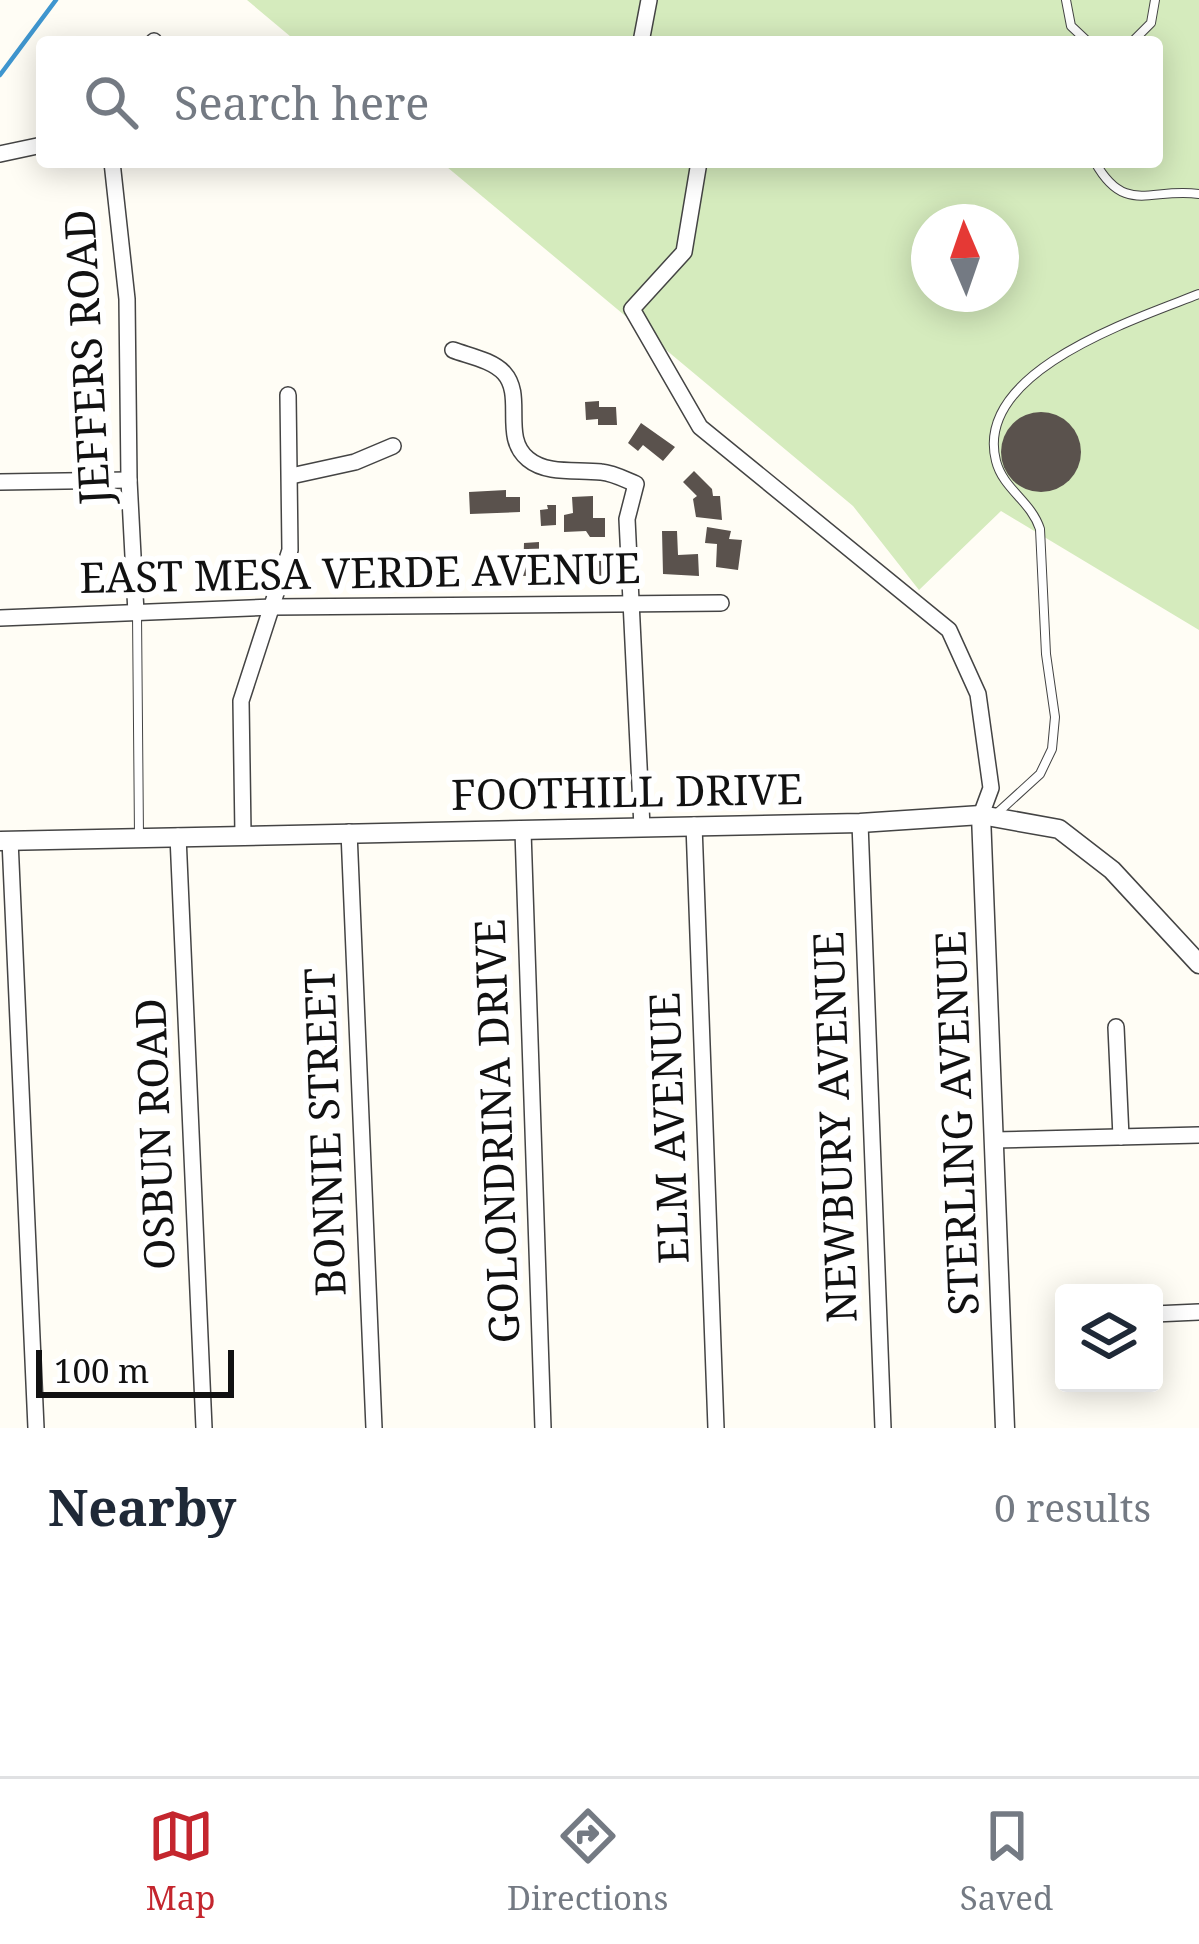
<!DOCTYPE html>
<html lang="en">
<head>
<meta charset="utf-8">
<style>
  :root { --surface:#fff; --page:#f2f2f3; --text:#1f2937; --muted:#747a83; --line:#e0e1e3; --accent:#c4262e }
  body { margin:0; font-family:"Noto Serif",serif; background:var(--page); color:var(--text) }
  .controls { position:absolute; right:36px; bottom:36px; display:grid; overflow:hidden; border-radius:12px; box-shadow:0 6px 30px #0003 }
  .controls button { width:108px; height:108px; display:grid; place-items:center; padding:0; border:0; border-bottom:3px solid var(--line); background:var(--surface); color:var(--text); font:60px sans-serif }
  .compass { position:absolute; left:911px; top:204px; width:108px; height:108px; border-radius:50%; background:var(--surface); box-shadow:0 6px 30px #0003; rotate:358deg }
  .scale { position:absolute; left:36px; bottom:30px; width:198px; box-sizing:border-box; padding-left:12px; border:6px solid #111; border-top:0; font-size:33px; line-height:42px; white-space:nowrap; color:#111; -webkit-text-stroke:9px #fff; paint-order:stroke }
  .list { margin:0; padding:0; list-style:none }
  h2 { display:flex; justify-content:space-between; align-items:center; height:156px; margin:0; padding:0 48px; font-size:51px }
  h2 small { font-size:39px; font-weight:400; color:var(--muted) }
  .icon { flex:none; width:66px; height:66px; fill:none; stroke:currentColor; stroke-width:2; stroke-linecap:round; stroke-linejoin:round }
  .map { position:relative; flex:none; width:1199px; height:1428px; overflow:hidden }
  .search { position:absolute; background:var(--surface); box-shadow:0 6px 30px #0003; left:36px; right:36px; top:36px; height:132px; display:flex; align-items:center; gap:30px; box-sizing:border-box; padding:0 42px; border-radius:12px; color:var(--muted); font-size:45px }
  .sheet { height:348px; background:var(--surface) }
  nav { display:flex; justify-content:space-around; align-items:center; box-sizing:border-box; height:168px; border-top:3px solid var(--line); background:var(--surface); font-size:33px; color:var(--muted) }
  nav a { display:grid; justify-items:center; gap:6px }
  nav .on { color:var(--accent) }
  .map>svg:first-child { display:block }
  .green { fill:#d5ebbd; fill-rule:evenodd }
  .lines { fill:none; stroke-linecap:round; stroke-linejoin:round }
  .stream { stroke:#3f96cf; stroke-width:4.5 }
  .building { fill:#5a524d }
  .service-casing { stroke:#444; stroke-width:10 }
  .minor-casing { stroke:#444; stroke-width:18 }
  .tertiary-casing { stroke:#444; stroke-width:21 }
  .service { stroke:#fff; stroke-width:8 }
  .minor { stroke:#fff; stroke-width:15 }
  .tertiary { stroke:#fff; stroke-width:18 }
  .labels { text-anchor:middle; stroke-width:12; stroke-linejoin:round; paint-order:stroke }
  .street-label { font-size:42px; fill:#111; stroke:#fff }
</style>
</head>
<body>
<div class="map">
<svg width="1199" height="1428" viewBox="0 0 1199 1428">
  <rect width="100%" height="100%" fill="#fffdf5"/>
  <path class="green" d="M247 0H1199V630L1001 511 919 590 853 506 441 162H1157V42H297ZM929 222H1001V294H929Z"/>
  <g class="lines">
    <polyline class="stream" points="0,75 56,0"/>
  </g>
  <g class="building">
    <polygon points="599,401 599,407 616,407 617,425 598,425 598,419 586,420 585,402"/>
    <circle cx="1041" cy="452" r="40"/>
    <polygon points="641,423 675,447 663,461 643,445 638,451 628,443"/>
    <polygon points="694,471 712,489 713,496 720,496 722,520 696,517 693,499 697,496 683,482"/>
    <polygon points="506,490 506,497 520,497 520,512 470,514 469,492"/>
    <polygon points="593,496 593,518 605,518 605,537 590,537 586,531 564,532 564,515 573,513 572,497"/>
    <polygon points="547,505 556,505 556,525 541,526 540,510 548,509"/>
    <polygon points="707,527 731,531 729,539 742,540 738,570 716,567 717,544 705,543"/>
    <polygon points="662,531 677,531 678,555 698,554 699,576 663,574"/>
    <polygon points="539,542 539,549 556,550 557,569 544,569 542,575 523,576 524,543"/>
    <polygon points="605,557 606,578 561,577 560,558"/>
  </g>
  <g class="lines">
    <defs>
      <g id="service">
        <polyline points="1066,0 1071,26 1088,42"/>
        <polyline points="1132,42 1151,23 1155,0"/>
        <path d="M1095 162C1125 216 1151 187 1199 194"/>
        <polyline points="137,614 139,836"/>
        <path d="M994 816 1040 774 1052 749 1055 717 1046 654 1040 529C1031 501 1003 489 996 461 973 371 1136 319 1199 294"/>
      </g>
      <g id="minor">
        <polyline points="153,42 154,41"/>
        <polyline points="641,42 649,0"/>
        <polyline points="0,154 42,145"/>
        <polyline points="112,162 127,299 129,480 136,613"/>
        <polyline points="699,162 684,252 632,309 700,427 949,630 978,694 991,788 981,815"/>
        <path d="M453 350C469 356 492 360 504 373 525 396 501 437 528 459 547 475 578 469 601 472 613 473 624 479 636 484L627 519 642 827"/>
        <polyline points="291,476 355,462 393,446"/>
        <polyline points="0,482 129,480"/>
        <polyline points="0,618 273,607 721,603"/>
        <polyline points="860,823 883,1428"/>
        <polyline points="694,825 716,1428"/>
        <polyline points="523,831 543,1428"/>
        <polyline points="349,832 374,1428"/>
        <polyline points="243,834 241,701 290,550 288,395"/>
        <polyline points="178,836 204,1428"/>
        <polyline points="10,840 36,1428"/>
        <polyline points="1116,1027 1121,1137"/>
        <polyline points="994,1140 1199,1135"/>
        <polyline points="1154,1314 1199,1312"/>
      </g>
      <g id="tertiary">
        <polyline points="981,815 1005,1428"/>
        <polyline points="0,841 860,823 981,815 1059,829 1112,870 1199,964"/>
      </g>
    </defs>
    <use href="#service" class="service-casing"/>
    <use href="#minor" class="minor-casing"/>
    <use href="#tertiary" class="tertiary-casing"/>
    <use href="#service" class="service"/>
    <use href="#minor" class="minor"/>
    <use href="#tertiary" class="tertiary"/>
  </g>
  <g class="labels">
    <g class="street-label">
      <text transform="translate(87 357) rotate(-93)" y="15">JEFFERS ROAD</text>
      <text transform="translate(360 573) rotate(-1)" y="15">EAST MESA VERDE AVENUE</text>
      <text transform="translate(627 792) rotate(-1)" y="15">FOOTHILL DRIVE</text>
      <text transform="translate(957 1123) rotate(-92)" y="15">STERLING AVENUE</text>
      <text transform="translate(835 1127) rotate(-92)" y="15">NEWBURY AVENUE</text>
      <text transform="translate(669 1128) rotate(-92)" y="15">ELM AVENUE</text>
      <text transform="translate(497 1131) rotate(-92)" y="15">GOLONDRINA DRIVE</text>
      <text transform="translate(325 1132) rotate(-92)" y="15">BONNIE STREET</text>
      <text transform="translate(155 1134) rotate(-92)" y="15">OSBUN ROAD</text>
    </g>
  </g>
</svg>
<div class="controls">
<button><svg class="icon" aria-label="layers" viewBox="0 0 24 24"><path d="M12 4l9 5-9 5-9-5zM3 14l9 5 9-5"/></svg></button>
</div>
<svg class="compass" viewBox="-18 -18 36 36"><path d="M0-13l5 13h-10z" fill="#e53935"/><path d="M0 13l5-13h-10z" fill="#747a83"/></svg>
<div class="scale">100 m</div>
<div class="search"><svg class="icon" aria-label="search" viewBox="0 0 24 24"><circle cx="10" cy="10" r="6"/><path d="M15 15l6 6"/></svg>Search here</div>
</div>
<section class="sheet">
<h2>Nearby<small>0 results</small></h2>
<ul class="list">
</ul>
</section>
<nav>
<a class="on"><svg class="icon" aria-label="map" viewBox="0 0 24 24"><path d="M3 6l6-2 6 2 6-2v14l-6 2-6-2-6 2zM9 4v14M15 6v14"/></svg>Map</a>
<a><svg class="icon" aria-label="directions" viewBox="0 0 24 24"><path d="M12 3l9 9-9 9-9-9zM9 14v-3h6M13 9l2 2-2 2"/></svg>Directions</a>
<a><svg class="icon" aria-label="saved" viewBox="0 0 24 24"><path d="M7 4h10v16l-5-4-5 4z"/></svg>Saved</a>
</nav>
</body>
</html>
